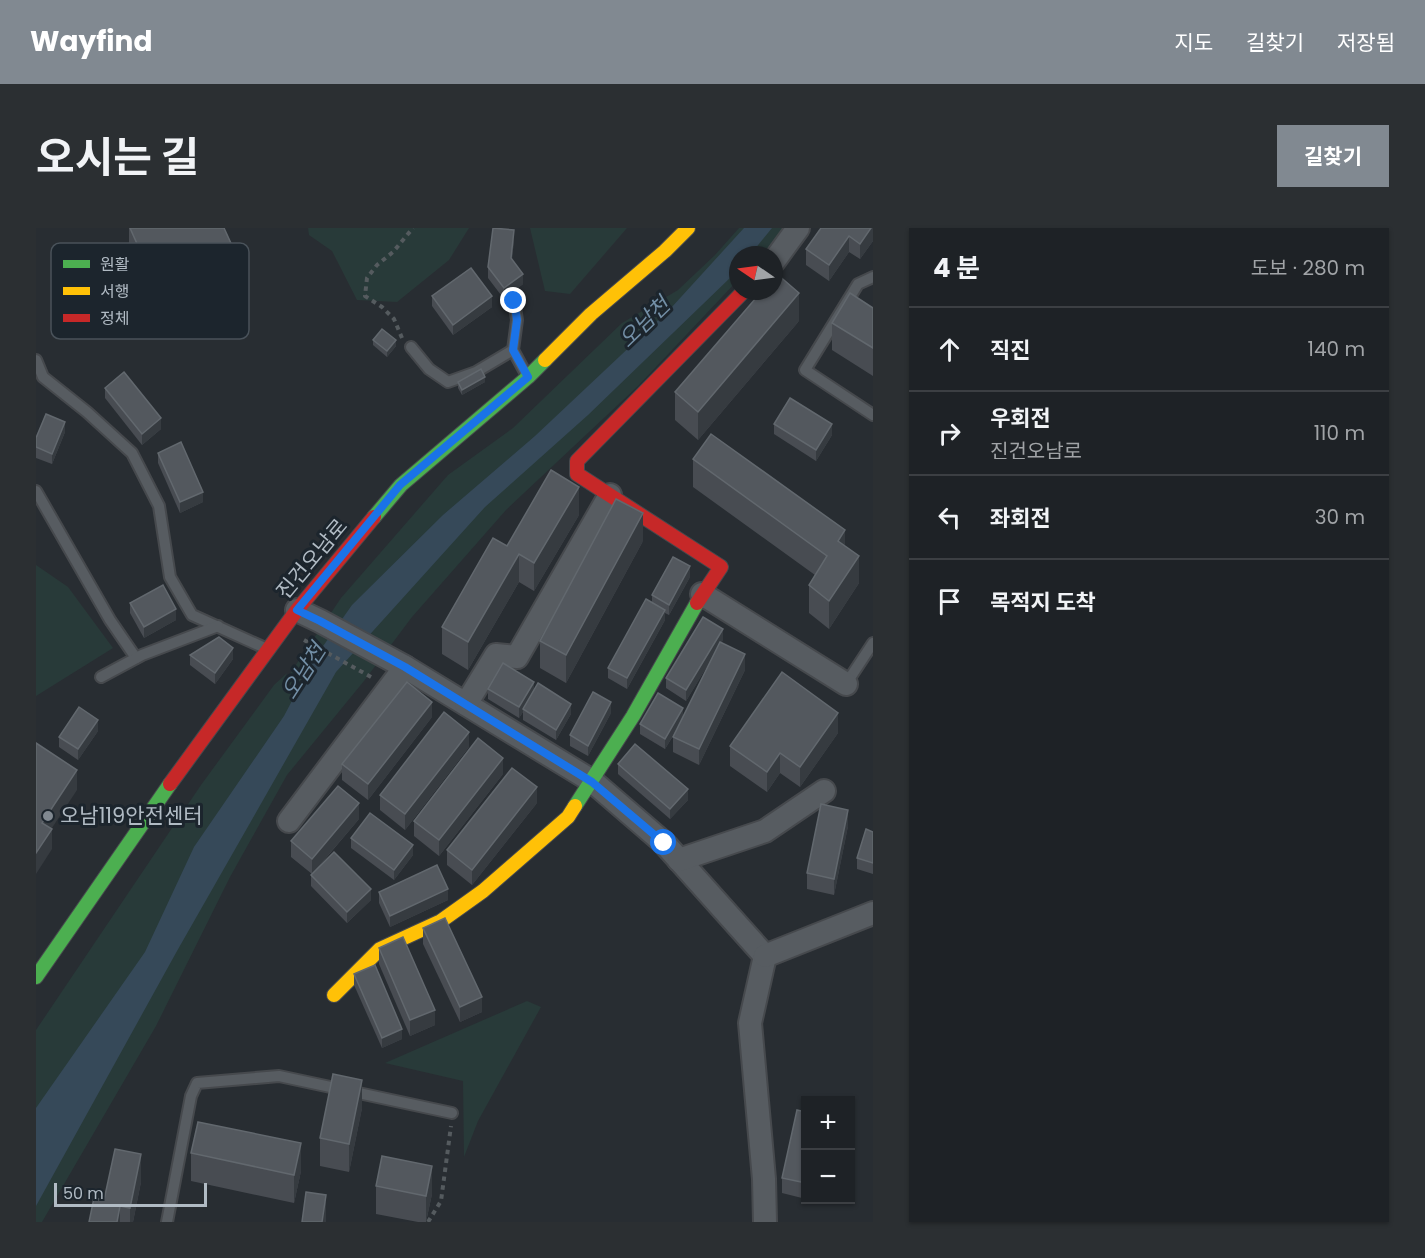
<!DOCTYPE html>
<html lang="ko">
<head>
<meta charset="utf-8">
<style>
  :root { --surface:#1e2226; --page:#2b2f32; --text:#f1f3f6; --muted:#a1a4a7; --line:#3c3f43; --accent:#818991 }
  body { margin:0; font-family:Poppins,"Noto Sans KR",sans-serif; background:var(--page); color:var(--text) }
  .controls { position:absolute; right:18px; bottom:18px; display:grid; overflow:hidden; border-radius:0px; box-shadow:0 2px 4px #0004 }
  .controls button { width:54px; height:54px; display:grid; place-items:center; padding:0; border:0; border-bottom:2px solid var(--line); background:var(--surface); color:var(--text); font:30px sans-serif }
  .compass { position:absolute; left:693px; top:18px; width:54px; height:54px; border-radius:50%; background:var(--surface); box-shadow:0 2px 4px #0004; rotate:283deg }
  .scale { position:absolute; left:18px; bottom:15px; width:153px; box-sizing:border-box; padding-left:6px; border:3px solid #b1bbc4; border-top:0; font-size:16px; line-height:21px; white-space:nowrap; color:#b1bbc4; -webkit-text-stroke:4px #1c252d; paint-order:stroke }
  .stop { position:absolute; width:18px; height:18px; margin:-14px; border:4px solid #1a73e8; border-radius:50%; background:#fff }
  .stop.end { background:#1a73e8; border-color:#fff; box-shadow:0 2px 6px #0008 }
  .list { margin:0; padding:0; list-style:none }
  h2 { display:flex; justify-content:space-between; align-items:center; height:78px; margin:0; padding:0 24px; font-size:26px }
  h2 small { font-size:20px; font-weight:400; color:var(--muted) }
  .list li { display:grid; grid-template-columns:39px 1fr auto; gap:18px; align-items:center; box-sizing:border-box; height:84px; padding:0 24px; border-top:2px solid var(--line) }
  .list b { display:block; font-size:22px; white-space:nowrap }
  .list p { margin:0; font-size:20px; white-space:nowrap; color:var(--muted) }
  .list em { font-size:20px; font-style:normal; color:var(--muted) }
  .icon { flex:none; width:33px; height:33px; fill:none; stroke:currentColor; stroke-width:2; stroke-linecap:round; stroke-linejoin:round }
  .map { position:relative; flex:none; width:837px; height:994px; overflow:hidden; border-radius:0px }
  header { display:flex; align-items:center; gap:36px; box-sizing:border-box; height:84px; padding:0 30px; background:var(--accent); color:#fff }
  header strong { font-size:28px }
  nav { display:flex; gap:33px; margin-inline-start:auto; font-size:21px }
  .intro { display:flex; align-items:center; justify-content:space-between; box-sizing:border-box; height:144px; padding:0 36px }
  h1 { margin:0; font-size:42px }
  .button { padding:15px 27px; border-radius:0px; background:var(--accent); color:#fff; font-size:21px; font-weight:700 }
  main { display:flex; gap:36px; padding:0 36px }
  aside { flex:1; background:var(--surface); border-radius:0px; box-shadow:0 2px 4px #0004 }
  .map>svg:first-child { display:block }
  .green { fill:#283a39 }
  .water { fill:#364959 }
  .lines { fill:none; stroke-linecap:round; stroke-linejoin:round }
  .lane-casing { stroke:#46494d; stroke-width:14 }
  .street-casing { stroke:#46494d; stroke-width:26 }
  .fast-casing { stroke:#46494d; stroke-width:16 }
  .slow-casing { stroke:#46494d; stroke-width:16 }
  .jam-casing { stroke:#46494d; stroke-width:16 }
  .path { stroke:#555b5f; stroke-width:4; stroke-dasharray:4.5 4.5; stroke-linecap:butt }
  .lane { stroke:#575c61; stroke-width:10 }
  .street { stroke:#575c61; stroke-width:22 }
  .fast { stroke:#4caf50; stroke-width:14 }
  .slow { stroke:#ffc107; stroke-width:14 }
  .jam { stroke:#c62828; stroke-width:14 }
  .wall { fill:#484c52 }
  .shaded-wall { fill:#363b40 }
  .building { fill:#53585e; stroke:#62686e; stroke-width:1.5 }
  .route { stroke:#1a73e8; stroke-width:8 }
  .poi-dot { fill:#818991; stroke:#1c252d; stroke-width:2 }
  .labels { text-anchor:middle; stroke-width:6; stroke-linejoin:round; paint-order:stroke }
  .street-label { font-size:21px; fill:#b1bbc4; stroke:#1c252d }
  .poi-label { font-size:21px; fill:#b1bbc4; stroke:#1c252d; text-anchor:start }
  .water-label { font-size:22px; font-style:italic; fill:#738fa6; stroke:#1c252d }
  .key { fill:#1c252d; stroke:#49525a; stroke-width:1.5 }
  .key-label { font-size:16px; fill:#b1bbc4 }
</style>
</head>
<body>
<header>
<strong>Wayfind</strong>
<nav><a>지도</a><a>길찾기</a><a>저장됨</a></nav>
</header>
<div class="intro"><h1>오시는 길</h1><a class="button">길찾기</a></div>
<main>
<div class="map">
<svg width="837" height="994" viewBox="0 0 837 994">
  <rect width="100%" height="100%" fill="#282d32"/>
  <g class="green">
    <polygon points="272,0 433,0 413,32 361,74 321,72 296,23 273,7"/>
    <polygon points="494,0 591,0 534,66 509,63"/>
    <polygon points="703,0 751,0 725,27 702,27 702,52 602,158 470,282 376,389 328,453 251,547 194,649 120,798 6,994 0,994 0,802 165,557 238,457 251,445 245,459 305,370 412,247 477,200 586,95 642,62 679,27"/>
    <polygon points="0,337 32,359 77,420 0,468"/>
    <polygon points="491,773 505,779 442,893 428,929 427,853 349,835"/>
  </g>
  <polygon class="water" points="708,0 736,0 714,27 702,27 702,41 695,49 552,187 449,279 300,444 141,723 0,978 0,880 109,724 158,619 248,488 278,431 316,377 407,287 499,208 635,80"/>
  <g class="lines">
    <defs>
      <g id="lane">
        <polyline points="837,49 822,56 769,142 837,187"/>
        <polyline points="478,73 481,92 477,122 490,146"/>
        <polyline points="375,119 393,141 412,154 440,144 477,122"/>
        <polyline points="0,132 7,149 51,184 96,225 123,278 134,349 156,387 229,420"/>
        <polyline points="0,263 74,392 100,430"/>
        <polyline points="65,449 106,427 182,398"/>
        <polyline points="810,456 837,415"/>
        <polyline points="131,994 155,868 161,855 243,848 416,885"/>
      </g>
      <g id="street">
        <polyline points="738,33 762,0"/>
        <polyline points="666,366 810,456"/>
        <polyline points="261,382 284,393 369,439 556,553 628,615 729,728"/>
        <polyline points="430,476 460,427 481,429 574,267"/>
        <polyline points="253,593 369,439"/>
        <polyline points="643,632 729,603 788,563"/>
        <polyline points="729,728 714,795 728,951 729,994"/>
        <polyline points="729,728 837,685"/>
      </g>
      <g id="fast">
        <polyline points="338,289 365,257 492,149 509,132"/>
        <polyline points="539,578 597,488 661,375"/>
        <polyline points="0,749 134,556"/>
      </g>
      <g id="slow">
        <polyline points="509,132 555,86 629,23 652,0"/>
        <polyline points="298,767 344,721 405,693 447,663 532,589 539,578"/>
      </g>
      <g id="jam">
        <polyline points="661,375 685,339 541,246 541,233 708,63"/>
        <polyline points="134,556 261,382 338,289"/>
      </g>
    </defs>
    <use href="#lane" class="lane-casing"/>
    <use href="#street" class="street-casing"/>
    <use href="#fast" class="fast-casing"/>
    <use href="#slow" class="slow-casing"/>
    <use href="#jam" class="jam-casing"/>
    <g class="path">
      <polyline points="366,110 358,91 346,79 329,68 331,50 341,37 357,24 377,0"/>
      <polyline points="268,412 337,450"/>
      <polyline points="392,994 405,973 415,898"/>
    </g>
    <use href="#lane" class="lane"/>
    <use href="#street" class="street"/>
    <use href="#fast" class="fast"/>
    <use href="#slow" class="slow"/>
    <use href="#jam" class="jam"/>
  </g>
  <g class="wall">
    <polygon points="93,0 188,0 204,56 138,85 118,74 93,16"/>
    <polygon points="837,0 837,13 824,31 813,24 793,53 770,37 770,21"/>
    <polygon points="478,12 476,31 487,56 468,71 452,50 452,39"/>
    <polygon points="396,68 456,79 417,107 396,78"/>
    <polygon points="837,80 837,148 796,122 796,95"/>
    <polygon points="763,93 662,212 639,192 639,164"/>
    <polygon points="337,112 360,118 351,129 337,117"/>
    <polygon points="422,154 449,154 426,167 422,160"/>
    <polygon points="69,160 125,201 106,217 69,170"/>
    <polygon points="738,196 796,207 780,233 738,206"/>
    <polygon points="29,204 16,236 0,230 0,210"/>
    <polygon points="122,225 167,274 144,285 122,235"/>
    <polygon points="657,231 809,318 823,355 793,401 773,385 773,357 779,347 657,259"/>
    <polygon points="543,287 498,363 483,354 432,442 406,426 406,399 471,318"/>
    <polygon points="607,313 530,455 504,440 504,413"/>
    <polygon points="654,349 633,387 629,385 629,392 591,461 572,450 572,440 616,375 616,367"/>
    <polygon points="94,375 140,392 108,410 94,385"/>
    <polygon points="687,412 685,415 709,442 663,537 637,524 637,509 642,500 629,521 604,506 604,496 647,489 676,430 650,473 630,460 630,450"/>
    <polygon points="154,427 197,431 179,456 154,437"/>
    <polygon points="452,461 498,462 535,486 520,512 487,492 487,484 483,490 452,471"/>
    <polygon points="575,485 552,528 534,518 534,507"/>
    <polygon points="396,489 332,572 306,552 306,536"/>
    <polygon points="62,503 42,532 23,519 23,509"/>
    <polygon points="802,505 764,559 744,545 731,564 694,538 694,518"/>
    <polygon points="433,519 369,602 344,582 344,567"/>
    <polygon points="582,536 652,572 634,591 582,546"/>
    <polygon points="467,546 403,628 378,608 378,593"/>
    <polygon points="501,575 436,657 411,637 411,622"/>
    <polygon points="323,591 279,643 335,672 311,695 275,658 275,647 276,646 255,629 255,613"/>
    <polygon points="812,598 798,667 771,661 771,645"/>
    <polygon points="837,604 837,646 821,641 821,630"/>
    <polygon points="315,610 377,627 358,652 315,620"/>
    <polygon points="343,664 412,672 354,699 343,675"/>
    <polygon points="387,700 446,784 424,794 387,716"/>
    <polygon points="343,720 399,797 374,808 343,736"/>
    <polygon points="318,746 366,811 346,820 318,757"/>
    <polygon points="326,880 313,944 284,938 284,910"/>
    <polygon points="770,884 770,971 746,965 746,950"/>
    <polygon points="155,925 265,943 258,975 155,953"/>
    <polygon points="105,954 97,994 53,994 68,972"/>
    <polygon points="340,958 396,966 390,994 382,994 340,986"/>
  </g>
  <g class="shaded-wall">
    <polygon points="835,0 837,0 837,13 824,31 824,16"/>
    <polygon points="478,2 478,12 475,40 475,30"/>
    <polygon points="813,8 813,24 793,53 793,37"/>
    <polygon points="204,35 204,56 138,85 138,65"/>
    <polygon points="487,46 487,56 468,71 468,60"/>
    <polygon points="763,65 763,93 662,212 662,184"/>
    <polygon points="456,68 456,79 417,107 417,97"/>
    <polygon points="360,112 360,118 351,129 351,123"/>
    <polygon points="449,149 449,154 426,167 426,162"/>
    <polygon points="125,190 125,201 106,217 106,206"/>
    <polygon points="29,194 29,204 16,236 16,226"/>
    <polygon points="796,196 796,207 780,233 780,222"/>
    <polygon points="543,259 543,287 498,363 498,335"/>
    <polygon points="167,264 167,274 144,285 144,274"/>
    <polygon points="607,285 607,313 530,455 530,427"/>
    <polygon points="809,302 809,330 802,313"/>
    <polygon points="483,326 483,354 432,442 432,414"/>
    <polygon points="823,328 823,355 793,401 793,373"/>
    <polygon points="654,338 654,349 633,387 633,377"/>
    <polygon points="140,381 140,392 108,410 108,399"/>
    <polygon points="629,382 629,392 591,461 591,450"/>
    <polygon points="687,401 687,412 650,473 650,462"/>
    <polygon points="197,420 197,431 179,456 179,445"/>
    <polygon points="709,426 709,442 663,537 663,521"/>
    <polygon points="498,454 498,464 487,481 487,484 483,490 483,479"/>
    <polygon points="396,474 396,489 332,572 332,556"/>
    <polygon points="575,474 575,485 552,528 552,518"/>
    <polygon points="535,476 535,486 520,512 520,502"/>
    <polygon points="647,480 647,491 629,521 629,511"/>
    <polygon points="802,485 802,505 764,559 764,539"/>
    <polygon points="62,492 62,503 42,532 42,521"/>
    <polygon points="433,504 433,519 369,602 369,586"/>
    <polygon points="744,525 744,545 731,564 731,544"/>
    <polygon points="467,530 467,546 403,628 403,612"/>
    <polygon points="41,542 41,562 6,615 6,595"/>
    <polygon points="501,559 501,575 436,657 436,642"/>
    <polygon points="652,561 652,572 634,591 634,581"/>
    <polygon points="323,575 323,591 276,646 276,631"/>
    <polygon points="812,582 812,598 798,667 798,651"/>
    <polygon points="16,601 16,621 0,646 0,625"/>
    <polygon points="377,617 377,627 358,652 358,642"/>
    <polygon points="335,661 335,672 311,695 311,684"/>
    <polygon points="412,661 412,672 354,699 354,688"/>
    <polygon points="446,769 446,784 424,794 424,779"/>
    <polygon points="399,782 399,797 374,808 374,792"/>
    <polygon points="366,801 366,811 346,820 346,810"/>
    <polygon points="326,852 326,880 313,944 313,916"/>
    <polygon points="265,915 265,943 258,975 258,947"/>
    <polygon points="105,926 105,954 97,994 94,994 94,980"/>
    <polygon points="396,938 396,966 390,994 390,968"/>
    <polygon points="290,967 290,994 286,994"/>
    <polygon points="84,978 84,994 81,994"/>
  </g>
  <g class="building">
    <polygon points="94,0 188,0 204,35 138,65 118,54"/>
    <polygon points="457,0 478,2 475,30 487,46 468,60 452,39"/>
    <polygon points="785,0 835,0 824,16 813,8 793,37 770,21"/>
    <polygon points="435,40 456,68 417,97 396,68"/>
    <polygon points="741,46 763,65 662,184 639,164 726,63 738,63 738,49"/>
    <polygon points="814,65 837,80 837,120 796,95"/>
    <polygon points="346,101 360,112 351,123 337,112"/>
    <polygon points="445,141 449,149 426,162 422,154"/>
    <polygon points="88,144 125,190 106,206 69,160"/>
    <polygon points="754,170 796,196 780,222 738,196"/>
    <polygon points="10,186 29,194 16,226 0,219 0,210"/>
    <polygon points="675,206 809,302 802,313 823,328 793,373 773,357 791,328 657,231"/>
    <polygon points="145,214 167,264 144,274 122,225"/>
    <polygon points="515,242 543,259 498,335 483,326 432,414 406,399 457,310 471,318"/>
    <polygon points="580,271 607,285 530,427 504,413"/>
    <polygon points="637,329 654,338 633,377 616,367"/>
    <polygon points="127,357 140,381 108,399 94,375"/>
    <polygon points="610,371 629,382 591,450 572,440"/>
    <polygon points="667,389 687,401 650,462 630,450"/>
    <polygon points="183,409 197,420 179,445 154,427"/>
    <polygon points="684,414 709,426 663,521 637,509"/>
    <polygon points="467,435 498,454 483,479 452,461"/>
    <polygon points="746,444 802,485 764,539 744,525 731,544 694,518"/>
    <polygon points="371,454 396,474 332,556 306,536"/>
    <polygon points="502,455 535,476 520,502 487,481"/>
    <polygon points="557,464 575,474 552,518 534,507"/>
    <polygon points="622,465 647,480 629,511 604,496"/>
    <polygon points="43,479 62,492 42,521 23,509"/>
    <polygon points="408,484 433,504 369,586 344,567"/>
    <polygon points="442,510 467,530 403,612 378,593"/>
    <polygon points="0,515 41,542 6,595 16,601 0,625"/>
    <polygon points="599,516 652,561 634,581 582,536"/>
    <polygon points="476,540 501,559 436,642 411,622"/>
    <polygon points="302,558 323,575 276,631 255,613"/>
    <polygon points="785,576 812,582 798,651 771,645"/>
    <polygon points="334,585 377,617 358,642 315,610"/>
    <polygon points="830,601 837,604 837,635 821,630"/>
    <polygon points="298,624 335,661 311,684 275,647"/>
    <polygon points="401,637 412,661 354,688 343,664"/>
    <polygon points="409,690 446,769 424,779 387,700"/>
    <polygon points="367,709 399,782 374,792 343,720"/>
    <polygon points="339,737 366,801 346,810 318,746"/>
    <polygon points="297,846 326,852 313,916 284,910"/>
    <polygon points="761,882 770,884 770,955 746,950"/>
    <polygon points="162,894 265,915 258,947 155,925"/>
    <polygon points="79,921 105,926 94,980 84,978 81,994 53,994 58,970 68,972"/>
    <polygon points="346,928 396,938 390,968 340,958"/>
    <polygon points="270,964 290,967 286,994 266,994"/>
  </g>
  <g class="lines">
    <polyline class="route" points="478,73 481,92 477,122 492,149 364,257 261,382 284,393 369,439 556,554 628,615"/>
  </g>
  <circle class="poi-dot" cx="12" cy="588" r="6"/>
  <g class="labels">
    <g class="street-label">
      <text transform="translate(276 331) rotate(-50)" y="7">진건오남로</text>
    </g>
    <g class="poi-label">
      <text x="24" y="595">오남119안전센터</text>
    </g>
    <g class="water-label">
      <text transform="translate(608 94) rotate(-44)" y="8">오남천</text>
      <text transform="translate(267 443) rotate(-57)" y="8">오남천</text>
    </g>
  </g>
  <rect x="15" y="15" width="198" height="96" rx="9" class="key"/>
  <rect x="27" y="32" width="27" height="8" fill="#4caf50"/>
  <rect x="27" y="59" width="27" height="8" fill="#ffc107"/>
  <rect x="27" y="86" width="27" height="8" fill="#c62828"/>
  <g class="key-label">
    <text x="64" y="42">원활</text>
    <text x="64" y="69">서행</text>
    <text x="64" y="96">정체</text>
  </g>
</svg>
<div class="controls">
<button>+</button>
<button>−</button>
</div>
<svg class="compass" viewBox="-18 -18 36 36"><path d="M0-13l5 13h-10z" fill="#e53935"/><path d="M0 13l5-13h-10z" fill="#a1a4a7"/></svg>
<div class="scale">50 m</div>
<div class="stop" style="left:628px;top:615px"></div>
<div class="stop end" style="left:478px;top:73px"></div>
</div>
<aside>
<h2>4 분<small>도보 · 280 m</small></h2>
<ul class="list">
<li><svg class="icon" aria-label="ahead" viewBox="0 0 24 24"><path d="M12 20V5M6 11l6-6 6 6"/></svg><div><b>직진</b></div><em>140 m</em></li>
<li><svg class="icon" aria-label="right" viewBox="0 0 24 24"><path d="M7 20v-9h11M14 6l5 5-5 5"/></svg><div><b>우회전</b><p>진건오남로</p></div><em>110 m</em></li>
<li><svg class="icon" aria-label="left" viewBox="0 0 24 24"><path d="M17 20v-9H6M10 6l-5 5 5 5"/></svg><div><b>좌회전</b></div><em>30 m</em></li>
<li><svg class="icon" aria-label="arrive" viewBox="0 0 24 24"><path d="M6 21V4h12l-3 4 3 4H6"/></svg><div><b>목적지 도착</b></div></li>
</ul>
</aside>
</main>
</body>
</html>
